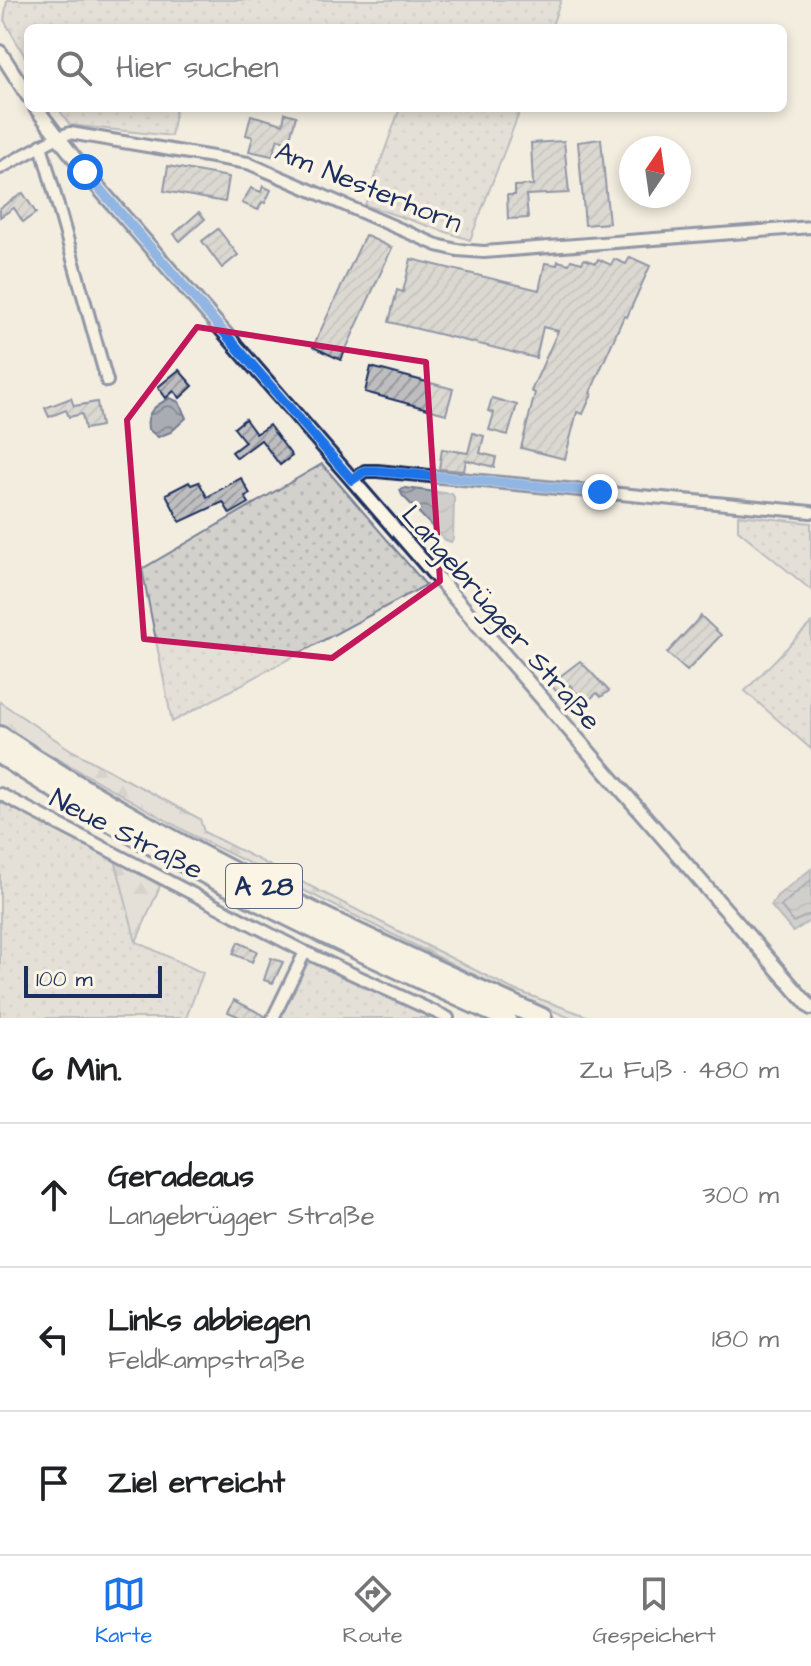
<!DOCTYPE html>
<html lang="de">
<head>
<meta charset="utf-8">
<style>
  :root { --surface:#fff; --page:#f6f6f6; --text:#202124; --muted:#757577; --line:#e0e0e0; --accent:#1a73e8 }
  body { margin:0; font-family:"Architects Daughter",sans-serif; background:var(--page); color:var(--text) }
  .compass { position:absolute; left:619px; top:136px; width:72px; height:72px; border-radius:50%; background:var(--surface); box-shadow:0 4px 12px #0003; rotate:13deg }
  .scale { position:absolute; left:24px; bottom:20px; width:138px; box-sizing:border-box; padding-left:8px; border:4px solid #1b2f5e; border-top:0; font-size:22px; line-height:28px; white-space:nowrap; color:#1b2f5e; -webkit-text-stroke:6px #fcf5e5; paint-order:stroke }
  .stop { position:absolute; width:24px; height:24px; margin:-18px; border:6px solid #1a73e8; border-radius:50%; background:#fff }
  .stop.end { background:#1a73e8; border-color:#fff; box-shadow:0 2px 8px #0008 }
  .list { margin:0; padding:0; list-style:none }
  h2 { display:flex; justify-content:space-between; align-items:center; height:104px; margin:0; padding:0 32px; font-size:34px }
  h2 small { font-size:26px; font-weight:400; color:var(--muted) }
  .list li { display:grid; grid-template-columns:52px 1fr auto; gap:24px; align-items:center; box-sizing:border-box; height:144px; padding:0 32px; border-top:2px solid var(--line) }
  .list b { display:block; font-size:30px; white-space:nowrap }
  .list p { margin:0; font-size:26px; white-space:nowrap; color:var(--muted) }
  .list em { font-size:26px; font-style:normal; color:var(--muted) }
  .icon { flex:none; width:44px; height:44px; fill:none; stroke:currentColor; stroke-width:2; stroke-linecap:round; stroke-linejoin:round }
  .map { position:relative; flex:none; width:811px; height:1018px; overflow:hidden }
  .search { position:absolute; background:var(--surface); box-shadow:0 4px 12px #0003; left:24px; right:24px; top:24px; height:88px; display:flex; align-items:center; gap:20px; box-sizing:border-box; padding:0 28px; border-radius:12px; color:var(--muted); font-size:30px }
  .sheet { height:536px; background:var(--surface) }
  nav { display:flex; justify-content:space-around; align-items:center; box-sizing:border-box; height:112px; border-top:2px solid var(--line); background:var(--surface); font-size:22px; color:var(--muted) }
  nav a { display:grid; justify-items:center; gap:4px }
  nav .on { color:var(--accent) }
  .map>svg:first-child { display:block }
  .green { fill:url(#green-dots); stroke:#778095; stroke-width:2 }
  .forest { fill:url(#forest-firs); stroke:#778095; stroke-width:2 }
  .water { fill:url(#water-waves); stroke:#707a91; stroke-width:2 }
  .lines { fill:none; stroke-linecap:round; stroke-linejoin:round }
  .shore { stroke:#546180; stroke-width:2 }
  .building { fill:url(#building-hatch); stroke:#1b2f5e; stroke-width:2 }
  .minor-casing { stroke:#1b2f5e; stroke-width:16 }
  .tertiary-casing { stroke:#1b2f5e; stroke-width:18 }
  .motorway-casing { stroke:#1b2f5e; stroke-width:24 }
  .minor { stroke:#fcf5e5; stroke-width:10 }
  .tertiary { stroke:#fcf5e5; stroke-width:12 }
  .motorway { stroke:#fcf5e5; stroke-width:18 }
  .route { stroke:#1a73e8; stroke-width:10 }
  .marked { fill:none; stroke:#c2185b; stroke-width:6; stroke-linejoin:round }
  .labels { text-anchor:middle; stroke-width:7; stroke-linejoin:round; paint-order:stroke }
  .shield { fill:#fcf5e5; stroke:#5e6a86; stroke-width:2 }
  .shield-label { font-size:26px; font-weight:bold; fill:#1b2f5e }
  .street-label { font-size:28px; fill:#1b2f5e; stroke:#fcf5e5 }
</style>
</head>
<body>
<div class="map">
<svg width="811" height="1018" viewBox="0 0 811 1018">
  <defs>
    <pattern id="green-dots" width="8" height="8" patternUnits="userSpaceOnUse" patternTransform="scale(2)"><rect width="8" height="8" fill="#d3d1cc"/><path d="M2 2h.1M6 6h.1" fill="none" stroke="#b5b4b2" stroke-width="1.8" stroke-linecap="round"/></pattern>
    <pattern id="forest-firs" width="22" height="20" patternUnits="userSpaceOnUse" patternTransform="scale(2)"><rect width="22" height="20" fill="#d3d1cc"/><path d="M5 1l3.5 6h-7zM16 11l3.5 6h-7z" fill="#b5b4b2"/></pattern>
    <pattern id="water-waves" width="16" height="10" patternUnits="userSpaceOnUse" patternTransform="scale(2)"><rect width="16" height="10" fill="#a9acb3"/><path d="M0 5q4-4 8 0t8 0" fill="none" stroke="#898c95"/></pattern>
    <pattern id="building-hatch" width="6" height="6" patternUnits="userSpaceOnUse" patternTransform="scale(2)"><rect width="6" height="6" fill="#bebec0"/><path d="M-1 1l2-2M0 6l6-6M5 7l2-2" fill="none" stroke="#9a9b9f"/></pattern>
  </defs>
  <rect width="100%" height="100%" fill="#f3ede0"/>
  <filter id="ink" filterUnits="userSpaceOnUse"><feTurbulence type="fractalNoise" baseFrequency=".0125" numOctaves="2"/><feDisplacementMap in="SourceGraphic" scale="16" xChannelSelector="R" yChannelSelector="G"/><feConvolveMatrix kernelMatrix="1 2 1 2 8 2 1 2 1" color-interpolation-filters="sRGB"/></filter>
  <g filter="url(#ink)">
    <g class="green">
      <polygon points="7,0 561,0 551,28 28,28 28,62 4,20"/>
      <polygon points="58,108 176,108 171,136 70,125"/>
      <polygon points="400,108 521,108 470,240 365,205"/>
      <polygon points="322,464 426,585 172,722 142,569"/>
      <polygon points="738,515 811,523 811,590 738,530"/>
      <polygon points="811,623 811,749 745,691"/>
      <polygon points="0,799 115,859 137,942 203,973 186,1018 0,1018"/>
      <polygon points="306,958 435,1018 276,1018"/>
    </g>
    <g class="forest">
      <polygon points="0,702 71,750 200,819 204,832 512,989 592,1018 570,1018 509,992 196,837 0,726"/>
      <polygon points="115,859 160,886 136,942"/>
    </g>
    <g class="water">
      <path d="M170 398 179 402 186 418 171 432 158 437 148 429C145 412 156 405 170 398Z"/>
      <polygon points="405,488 452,494 454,497 453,539 451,542 445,540 402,495 400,490"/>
      <polygon points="811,869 811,920 793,932 771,906 777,896"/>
    </g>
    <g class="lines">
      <polyline class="shore" points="811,880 781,906 793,922 811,914"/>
    </g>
    <g class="building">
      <polygon points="285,113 296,116 289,142 278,139 272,156 249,151 253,137 246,135 251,115 283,124"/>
      <polygon points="601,139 609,223 585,225 578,142"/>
      <polygon points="564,141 569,193 526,195 528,218 508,219 507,195 515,195 515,186 533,185 531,143"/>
      <polygon points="168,166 229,177 225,202 164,191"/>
      <polygon points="263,186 271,190 265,203 262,202 258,210 242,203 251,188 261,192"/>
      <polygon points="23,193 36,213 23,222 14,208 0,217 0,208"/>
      <polygon points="199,212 205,219 180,241 174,234"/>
      <polygon points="218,229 238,255 222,268 202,241"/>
      <polygon points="365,235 392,248 341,360 313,347"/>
      <polygon points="630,257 650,266 627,317 624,316 590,393 592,394 583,414 577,412 565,459 521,448 535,393 531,391 558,331 543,327 536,358 389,322 397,290 403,292 411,259 539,290 545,263 557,265 558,261 569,264 571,260 582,263 584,259 596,263 598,259 611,265 614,259 626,264"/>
      <polygon points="371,367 453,389 446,414 365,392"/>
      <polygon points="179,370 193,386 180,398 174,391 166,398 158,387"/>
      <polygon points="71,398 74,406 97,402 101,426 85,429 82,414 69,417 66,410 49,417 45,408"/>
      <polygon points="492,398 517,405 508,435 489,430 494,413 488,411"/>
      <polygon points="245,419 256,434 269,425 292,456 280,465 261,440 237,458 232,452 245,442 234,428"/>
      <polygon points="473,433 484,436 480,453 496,457 494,467 466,460 464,471 439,469 442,449 468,453"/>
      <polygon points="241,478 250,494 245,497 249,503 230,514 223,502 180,522 166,494 189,482 191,485 199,482 207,497"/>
      <polygon points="701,616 721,635 687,671 667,653"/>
      <polygon points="580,661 609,691 601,697 597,693 585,703 570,685 557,692 550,684"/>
      <polygon points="238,942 257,951 252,962 233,954"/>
      <polygon points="271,958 283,962 273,983 264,980"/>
      <polygon points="234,1000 265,1016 265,1018 242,1018 228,1012"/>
    </g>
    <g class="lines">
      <defs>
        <g id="minor">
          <polyline points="41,145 107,381"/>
          <polyline points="0,168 56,138 70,133 248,163 437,245 457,250 484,252 811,227"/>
          <polyline points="352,480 365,471 377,471 811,512"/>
          <polyline points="0,794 305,952 448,1018"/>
          <polyline points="273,1018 305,952"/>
        </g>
        <g id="tertiary">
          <polyline points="0,52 28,96"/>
          <polyline points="36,108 85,172 811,1008"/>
        </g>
        <g id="motorway">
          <path d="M0 736C169 849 357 935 542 1018"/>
          <path d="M0 754C159 858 333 940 506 1018"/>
        </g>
      </defs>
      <use href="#minor" class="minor-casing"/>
      <use href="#tertiary" class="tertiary-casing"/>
      <use href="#motorway" class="motorway-casing"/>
      <use href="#minor" class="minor"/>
      <use href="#tertiary" class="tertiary"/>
      <use href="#motorway" class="motorway"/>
    </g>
  </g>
  <g class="lines" filter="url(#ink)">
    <polyline class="route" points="85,172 352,480 365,471 377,471 600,492"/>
  </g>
  <path d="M0 0H811V1018H0ZM197 327 426 362 440 581 332 658 144 639 127 420Z" fill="#f3ede0" fill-opacity=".55" fill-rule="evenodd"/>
  <path class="marked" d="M197 327 426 362 440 581 332 658 144 639 127 420Z"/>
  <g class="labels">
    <rect class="shield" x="226" y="864" width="76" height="44" rx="6"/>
    <g class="shield-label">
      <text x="264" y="895">A 28</text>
    </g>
    <g class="street-label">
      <text transform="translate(369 186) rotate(22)" y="10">Am Nesterhorn</text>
      <text transform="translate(502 617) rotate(49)" y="10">Langebrügger Straße</text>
      <text transform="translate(127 833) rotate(27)" y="10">Neue Straße</text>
    </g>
  </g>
</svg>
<svg class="compass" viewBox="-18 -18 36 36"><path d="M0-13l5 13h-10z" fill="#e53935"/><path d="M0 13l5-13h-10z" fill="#757577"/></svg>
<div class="scale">100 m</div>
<div class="stop" style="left:85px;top:172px"></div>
<div class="stop end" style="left:600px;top:492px"></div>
<div class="search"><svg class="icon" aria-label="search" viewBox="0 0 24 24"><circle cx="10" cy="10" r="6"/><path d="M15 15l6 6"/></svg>Hier suchen</div>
</div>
<section class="sheet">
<h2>6 Min.<small>Zu Fuß · 480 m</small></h2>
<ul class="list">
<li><svg class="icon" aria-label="ahead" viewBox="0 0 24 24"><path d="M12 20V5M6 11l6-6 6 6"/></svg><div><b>Geradeaus</b><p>Langebrügger Straße</p></div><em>300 m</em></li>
<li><svg class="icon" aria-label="left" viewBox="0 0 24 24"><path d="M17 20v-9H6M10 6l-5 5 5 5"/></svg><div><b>Links abbiegen</b><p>Feldkampstraße</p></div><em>180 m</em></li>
<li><svg class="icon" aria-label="arrive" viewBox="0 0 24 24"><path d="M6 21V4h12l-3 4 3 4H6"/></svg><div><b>Ziel erreicht</b></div></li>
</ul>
</section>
<nav>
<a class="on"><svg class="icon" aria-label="map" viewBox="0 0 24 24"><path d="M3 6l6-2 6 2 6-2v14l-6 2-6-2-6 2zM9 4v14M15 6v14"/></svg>Karte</a>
<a><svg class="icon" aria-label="directions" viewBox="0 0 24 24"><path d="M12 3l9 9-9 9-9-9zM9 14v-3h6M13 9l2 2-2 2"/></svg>Route</a>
<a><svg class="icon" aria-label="saved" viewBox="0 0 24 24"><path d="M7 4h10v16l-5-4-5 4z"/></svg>Gespeichert</a>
</nav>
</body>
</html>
